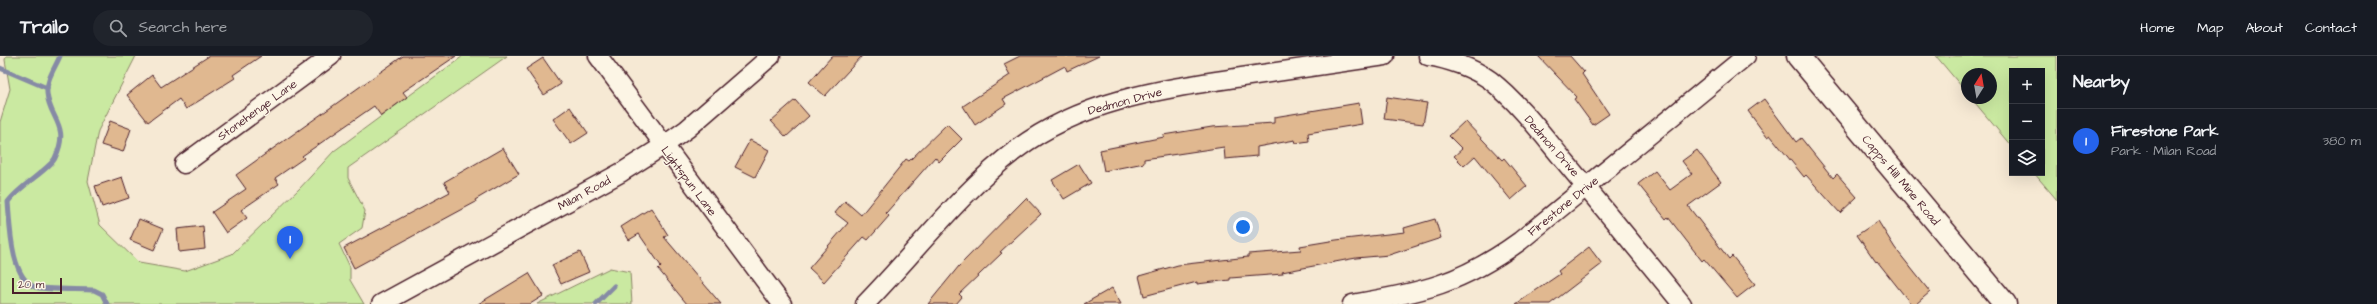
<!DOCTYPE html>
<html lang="en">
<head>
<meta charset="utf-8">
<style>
  :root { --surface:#171b24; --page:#20242c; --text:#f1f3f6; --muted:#9ea1a6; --line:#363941; --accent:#2563eb }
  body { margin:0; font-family:"Architects Daughter",sans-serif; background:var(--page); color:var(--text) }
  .controls { position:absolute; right:12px; top:12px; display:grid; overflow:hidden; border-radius:0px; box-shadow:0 4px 16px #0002 }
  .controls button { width:36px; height:36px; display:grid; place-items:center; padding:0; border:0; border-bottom:1px solid var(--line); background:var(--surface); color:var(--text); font:20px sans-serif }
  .compass { position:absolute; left:1961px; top:12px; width:36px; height:36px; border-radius:50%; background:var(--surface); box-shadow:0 4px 16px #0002; rotate:11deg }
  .scale { position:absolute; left:12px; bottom:10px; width:50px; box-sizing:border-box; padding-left:4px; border:2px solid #4a1f2b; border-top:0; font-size:11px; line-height:14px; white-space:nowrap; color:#4a1f2b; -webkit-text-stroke:3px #fcf5e5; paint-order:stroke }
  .you { position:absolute; left:1243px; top:171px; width:14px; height:14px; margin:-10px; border:3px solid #fff; border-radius:50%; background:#1a73e8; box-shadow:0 0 0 6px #1a73e833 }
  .badge { display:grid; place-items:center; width:26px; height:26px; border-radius:50%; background:var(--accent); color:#fff; font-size:13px; font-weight:700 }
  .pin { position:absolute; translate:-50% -33px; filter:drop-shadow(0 1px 2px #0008) }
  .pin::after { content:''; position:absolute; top:21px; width:14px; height:12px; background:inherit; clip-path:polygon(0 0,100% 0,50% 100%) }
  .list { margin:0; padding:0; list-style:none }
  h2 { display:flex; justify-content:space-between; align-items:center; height:52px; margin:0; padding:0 16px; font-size:17px }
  h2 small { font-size:13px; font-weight:400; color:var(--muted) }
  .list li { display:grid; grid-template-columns:26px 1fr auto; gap:12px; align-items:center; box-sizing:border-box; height:64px; padding:0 16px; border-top:1px solid var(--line) }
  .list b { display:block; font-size:15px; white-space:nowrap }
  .list p { margin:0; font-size:13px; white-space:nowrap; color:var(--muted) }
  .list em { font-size:13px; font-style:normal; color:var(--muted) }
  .icon { flex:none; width:22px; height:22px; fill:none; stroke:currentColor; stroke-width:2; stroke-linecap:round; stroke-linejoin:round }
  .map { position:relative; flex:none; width:2057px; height:248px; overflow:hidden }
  header { display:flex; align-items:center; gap:24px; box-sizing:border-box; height:56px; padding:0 20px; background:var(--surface); border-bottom:1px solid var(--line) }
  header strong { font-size:19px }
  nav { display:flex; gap:22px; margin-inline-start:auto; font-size:14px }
  .search { width:280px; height:36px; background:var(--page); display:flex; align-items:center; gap:10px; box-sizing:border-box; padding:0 14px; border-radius:22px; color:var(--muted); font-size:15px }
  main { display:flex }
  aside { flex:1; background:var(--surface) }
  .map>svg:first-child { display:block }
  .green { fill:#cae9a1; stroke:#8a8466 }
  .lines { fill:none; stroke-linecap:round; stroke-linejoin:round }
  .stream { stroke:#868aa5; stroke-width:5 }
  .building { fill:#e0b890; stroke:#4a1f2b }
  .street-casing { stroke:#4a1f2b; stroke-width:21 }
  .secondary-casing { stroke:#4a1f2b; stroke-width:25 }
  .street { stroke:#fcf5e5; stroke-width:18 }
  .secondary { stroke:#fcf5e5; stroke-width:22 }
  .labels { text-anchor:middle; stroke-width:3; stroke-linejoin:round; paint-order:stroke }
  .street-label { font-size:12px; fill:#4a1f2b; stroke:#fcf5e5 }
</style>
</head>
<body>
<header>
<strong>Trailo</strong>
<div class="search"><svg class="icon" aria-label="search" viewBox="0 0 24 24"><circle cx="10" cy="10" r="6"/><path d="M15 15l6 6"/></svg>Search here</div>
<nav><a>Home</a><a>Map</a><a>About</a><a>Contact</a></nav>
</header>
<main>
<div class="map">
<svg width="2057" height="248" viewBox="0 0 2057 248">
  <rect width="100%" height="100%" fill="#f6e9d4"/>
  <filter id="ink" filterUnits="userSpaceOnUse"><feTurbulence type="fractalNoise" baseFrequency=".025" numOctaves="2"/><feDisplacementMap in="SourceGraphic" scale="8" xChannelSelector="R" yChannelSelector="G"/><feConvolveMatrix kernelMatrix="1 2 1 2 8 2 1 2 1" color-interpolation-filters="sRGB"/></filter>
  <g filter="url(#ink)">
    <g class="green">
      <polygon points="6,0 136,0 98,75 88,125 100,169 139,207 185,215 232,198 300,132 334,95 463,0 507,0 348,112 348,122 365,155 362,172 339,188 350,211 350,224 364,248 0,248 0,66 10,33 5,4"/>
      <polygon points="1936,0 2057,0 2057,144 2034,117 2042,117 2042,15 2012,15 2012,91 1971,42 1991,42 1991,18 1967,18 1967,37"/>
      <polygon points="610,212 630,216 632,248 537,248"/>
    </g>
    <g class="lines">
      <g class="stream">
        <path d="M60 0C55 12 46 24 47 37 49 63 71 69 55 102 51 112 18 131 8 146 10 167 10 222 35 231 45 234 82 233 94 234L102 238 107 248"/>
        <polyline points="0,12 47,32"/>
        <polyline points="596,248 614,230"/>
      </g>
    </g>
    <g class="building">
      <polygon points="209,0 261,0 233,19 235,22 186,53 179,43 148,66 127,39 152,19 161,31"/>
      <polygon points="403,0 456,0 403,36 407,41 381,60 374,50 302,100 304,102 275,122 279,128 241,154 247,162 226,177 212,156 246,133 236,119"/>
      <polygon points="832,0 862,0 825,40 809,26"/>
      <polygon points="1020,0 1099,0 1067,15 1065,10 1003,43 1006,48 975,69 963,50 1010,19 1004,8"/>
      <polygon points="1538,0 1570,0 1584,16 1582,18 1609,58 1593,69 1574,43 1577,41"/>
      <polygon points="543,2 561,28 544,39 526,13"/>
      <polygon points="1387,41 1427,47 1423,68 1384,63"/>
      <polygon points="1764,43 1796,86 1801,82 1833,122 1837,118 1857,141 1840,157 1806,119 1804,121 1770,79 1767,81 1748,55"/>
      <polygon points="795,44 809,60 786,81 771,65"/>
      <polygon points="1359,47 1362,68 1308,77 1309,85 1296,87 1295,84 1257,91 1257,100 1225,103 1224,91 1144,103 1144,107 1104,115 1100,94 1164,81 1163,79 1212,71 1274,67 1274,61"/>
      <polygon points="570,51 588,77 571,88 553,63"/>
      <polygon points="110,65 131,73 123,96 101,89"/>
      <polygon points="1465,65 1502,104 1504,102 1527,130 1511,144 1475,100 1464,110 1454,100 1462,93 1449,80"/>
      <polygon points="947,68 962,83 939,106 935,101 886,157 889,160 868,184 864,181 824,226 809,212 848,167 835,157 845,145 861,159 906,103 909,105"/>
      <polygon points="750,84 769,94 755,121 735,111"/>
      <polygon points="503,92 519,118 475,144 476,146 354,212 344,192 450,136 444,126"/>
      <polygon points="1697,94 1721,126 1688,150 1729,203 1732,200 1755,228 1737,242 1704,203 1702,205 1668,161 1666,163 1638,128 1655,115 1670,134 1692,118 1682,105"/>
      <polygon points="1079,108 1091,127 1064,143 1052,124"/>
      <polygon points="122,121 129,142 102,151 95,130"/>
      <polygon points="1026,142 1041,158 1000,196 1002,197 959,238 962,241 956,248 928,248 959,210"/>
      <polygon points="651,152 668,179 664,181 721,248 687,248 658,213 661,210 639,178 629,184 621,171"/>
      <polygon points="139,163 163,173 154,194 130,184"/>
      <polygon points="1435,163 1441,182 1389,199 1356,202 1282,216 1283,218 1230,222 1230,224 1197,228 1197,226 1144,240 1139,220 1178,209 1248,201 1248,198 1301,194 1300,190 1336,184 1405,176 1404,172"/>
      <polygon points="1878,165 1895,192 1930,236 1916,248 1911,248 1877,205 1876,206 1857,179"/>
      <polygon points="203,170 205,193 179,196 177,173"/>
      <polygon points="1589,191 1602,208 1550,248 1516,248 1560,218 1558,215"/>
      <polygon points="580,196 589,216 561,228 552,209"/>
      <polygon points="529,217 543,240 530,248 478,248"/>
      <polygon points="1112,232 1121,248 1084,248"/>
    </g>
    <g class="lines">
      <defs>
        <g id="street">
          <polyline points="598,0 782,248"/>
          <path d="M1428 0C1448 3 1473 12 1490 24 1519 47 1542 78 1566 107 1605 154 1644 201 1682 248"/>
          <polyline points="184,108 331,0"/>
          <polyline points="381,248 622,116 663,90 687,73 771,0"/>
          <path d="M865 248C915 197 960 136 1017 93 1082 44 1163 33 1242 21 1289 14 1337 7 1385 0"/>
          <path d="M1352 248C1423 236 1461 228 1520 185L1746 0"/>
        </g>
        <polyline id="secondary" points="1798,0 2005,248"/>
      </defs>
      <use href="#street" class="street-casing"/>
      <use href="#secondary" class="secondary-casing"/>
      <use href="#street" class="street"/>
      <use href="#secondary" class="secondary"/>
    </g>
  </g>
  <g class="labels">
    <g class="street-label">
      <text transform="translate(1125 45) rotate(-15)" y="4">Dedmon Drive</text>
      <text transform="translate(257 54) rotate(-36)" y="4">Stonehenge Lane</text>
      <text transform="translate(1552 90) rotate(49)" y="4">Dedmon Drive</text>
      <text transform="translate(1901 124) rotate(50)" y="4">Capps Hill Mine Road</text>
      <text transform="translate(689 125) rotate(53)" y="4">Lightspun Lane</text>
      <text transform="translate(584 137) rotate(-29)" y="4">Milan Road</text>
      <text transform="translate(1563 150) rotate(-39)" y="4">Firestone Drive</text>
    </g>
  </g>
</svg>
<div class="controls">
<button>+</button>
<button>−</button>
<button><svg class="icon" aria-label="layers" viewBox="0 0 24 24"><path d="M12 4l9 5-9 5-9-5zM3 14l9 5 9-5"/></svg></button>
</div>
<svg class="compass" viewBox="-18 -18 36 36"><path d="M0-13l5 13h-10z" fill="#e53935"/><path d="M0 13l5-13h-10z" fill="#9ea1a6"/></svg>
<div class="scale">20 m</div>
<div class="you"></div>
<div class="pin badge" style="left:290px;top:203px">1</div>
</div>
<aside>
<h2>Nearby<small></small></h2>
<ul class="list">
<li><span class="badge">1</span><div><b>Firestone Park</b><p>Park · Milan Road</p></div><em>380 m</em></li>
</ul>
</aside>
</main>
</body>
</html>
